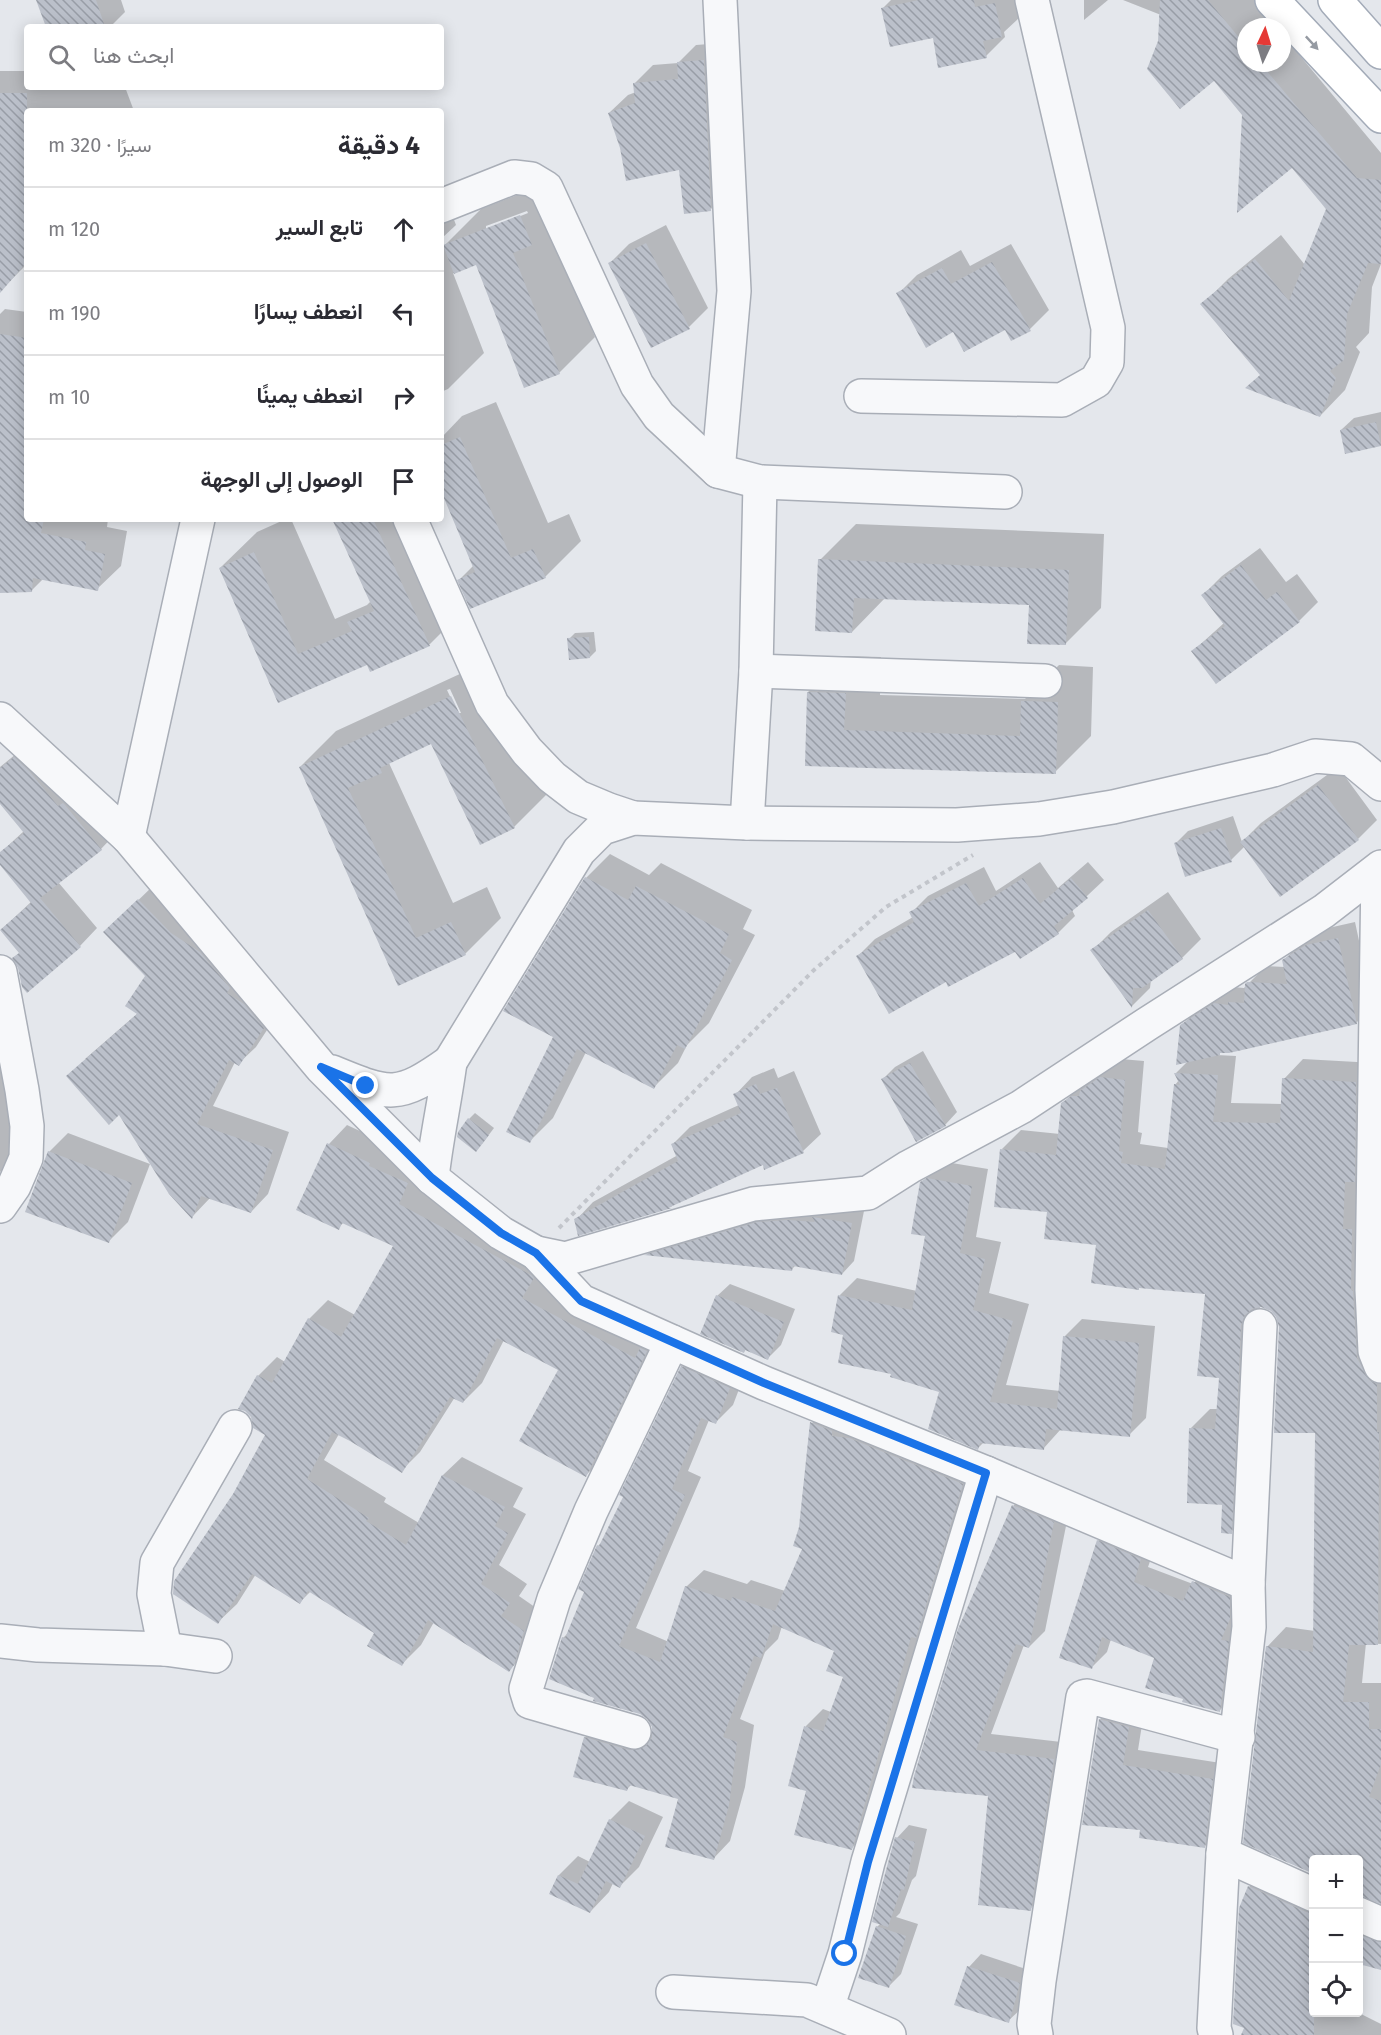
<!DOCTYPE html>
<html lang="ar">
<head>
<meta charset="utf-8">
<style>
  :root { --surface:#fff; --page:#f2f2f3; --text:#2b2b33; --muted:#7c7c81; --line:#e1e1e2 }
  body { margin:0; font-family:"Fira Sans",Vazirmatn,sans-serif; background:var(--page); color:var(--text); direction:rtl }
  .controls { position:absolute; right:18px; bottom:18px; display:grid; overflow:hidden; border-radius:6px; box-shadow:0 3px 15px #0003 }
  .controls button { width:54px; height:54px; display:grid; place-items:center; padding:0; border:0; border-bottom:2px solid var(--line); background:var(--surface); color:var(--text); font:30px sans-serif }
  .compass { position:absolute; left:1237px; top:18px; width:54px; height:54px; border-radius:50%; background:var(--surface); box-shadow:0 3px 15px #0003; rotate:4deg }
  .stop { position:absolute; width:18px; height:18px; margin:-14px; border:4px solid #1a73e8; border-radius:50%; background:#fff }
  .stop.end { background:#1a73e8; border-color:#fff; box-shadow:0 2px 6px #0008 }
  .list { margin:0; padding:0; list-style:none }
  h2 { display:flex; justify-content:space-between; align-items:center; height:78px; margin:0; padding:0 24px; font-size:26px }
  h2 small { font-size:20px; font-weight:400; color:var(--muted) }
  .list li { display:grid; grid-template-columns:39px 1fr auto; gap:18px; align-items:center; box-sizing:border-box; height:84px; padding:0 24px; border-top:2px solid var(--line) }
  .list b { display:block; font-size:22px; white-space:nowrap }
  .list em { font-size:20px; font-style:normal; color:var(--muted) }
  .icon { flex:none; width:33px; height:33px; fill:none; stroke:currentColor; stroke-width:2; stroke-linecap:round; stroke-linejoin:round }
  .map { position:relative; flex:none; width:1381px; height:2035px; overflow:hidden; direction:ltr }
  .search { position:absolute; background:var(--surface); box-shadow:0 3px 15px #0003; left:24px; top:24px; width:420px; height:66px; display:flex; align-items:center; gap:15px; box-sizing:border-box; padding:0 21px; border-radius:6px; color:var(--muted); font-size:22px }
  .panel { position:absolute; background:var(--surface); box-shadow:0 3px 15px #0003; left:24px; top:108px; width:420px; height:414px; border-radius:6px; direction:rtl }
  .map>svg:first-child { display:block }
  .shadow { fill:#0003; fill-rule:evenodd }
  .building { fill:url(#building-back-hatch) }
  .lines { fill:none; stroke-linecap:round; stroke-linejoin:round }
  .minor-casing { stroke:#a9aeb7; stroke-width:36 }
  .major-casing { stroke:#a3abb8; stroke-width:36 }
  .path { stroke:#c2c5cb; stroke-width:4; stroke-dasharray:4.5 4.5; stroke-linecap:butt }
  .minor { stroke:#f7f8fa; stroke-width:33 }
  .major { stroke:#fff; stroke-width:33 }
  .oneway { fill:#959aa2 }
  .route { stroke:#1a73e8; stroke-width:8 }
</style>
</head>
<body>
<div class="map">
<svg width="1381" height="2035" viewBox="0 0 1381 2035">
  <defs>
    <pattern id="building-back-hatch" width="6" height="6" patternUnits="userSpaceOnUse" patternTransform="scale(1.5)"><rect width="6" height="6" fill="#bbc0ca"/><path d="M-1 5l2 2M0 0l6 6M5-1l2 2" fill="none" stroke="#989da6"/></pattern>
  </defs>
  <rect width="100%" height="100%" fill="#e4e7ec"/>
  <g class="shadow">
    <polygon points="38,0 121,0 125,12 110,27 47,27"/>
    <polygon points="891,0 1017,0 1020,17 1004,32 1005,37 986,56 934,36 883,8"/>
    <polygon points="1084,0 1108,0 1084,20"/>
    <polygon points="1123,0 1254,0 1276,27 1246,27 1246,63 1282,63 1282,34 1381,153 1381,264 1372,287 1369,333 1356,347 1360,352 1345,390 1320,416 1203,304 1228,279 1281,235 1305,265 1328,209 1214,79 1159,41 1161,15"/>
    <polygon points="722,43 729,191 711,209 681,169 622,147 609,113 628,95 636,92 635,83 653,65 678,63 696,45"/>
    <polygon points="0,71 27,71 27,87 125,87 134,111 27,111 27,264 0,291"/>
    <path d="M556 180 551 224 595 337 559 373 477 263 453 273 484 353 448 389 441 392V243L443 247 481 209ZM527 211 528 213 486 230V226Z"/>
    <polygon points="445,196 456,225 441,239 441,198"/>
    <polygon points="666,225 708,308 689,327 610,263 629,244"/>
    <polygon points="1011,244 1049,310 1030,329 1006,328 898,294 917,275 961,250 970,266"/>
    <polygon points="5,309 27,312 27,519 108,519 107,527 127,531 121,566 97,589 43,579 32,590 0,591 0,314"/>
    <polygon points="496,402 548,523 569,514 581,541 545,577 459,580 474,565 441,487 441,438 462,416"/>
    <polygon points="1381,412 1381,445 1346,452 1341,430 1354,418"/>
    <polygon points="286,519 291,519 335,619 367,605 371,601 333,519 425,519 466,608 430,644 371,671 368,663 279,701 220,568 257,532"/>
    <polygon points="856,524 1104,534 1101,608 1065,644 1031,603 886,597 852,632 820,560"/>
    <polygon points="1260,548 1286,582 1297,574 1318,602 1299,621 1193,651 1224,623 1203,595 1222,576"/>
    <polygon points="594,632 596,651 590,657 569,639 575,633"/>
    <polygon points="844,656 881,657 880,695 1025,699 1059,665 1093,667 1091,736 1055,772 806,764 808,692"/>
    <path d="M488 661 550 791 514 827 432 742 389 763 453 903 487 887 501 918 465 954 399 984 300 767 336 731ZM450 689 461 713H458L447 690Z"/>
    <polygon points="32,741 118,831 101,849 58,882 97,928 80,946 20,952 1,930 31,902 0,862 0,853 24,831 0,801 0,767"/>
    <polygon points="1338,767 1377,820 1358,839 1245,846 1231,860 1176,843 1188,831 1233,816 1242,842 1261,823"/>
    <polygon points="610,854 649,875 661,863 752,910 743,929 755,935 709,1023 687,1045 678,1063 654,1087 586,1052 553,1118 529,1142 555,1036 586,878"/>
    <polygon points="1040,862 1058,888 1088,862 1104,880 1072,910 1075,916 1058,933 1021,957 1016,950 946,980 858,956 875,939 913,917 911,913 928,896 984,867 996,891"/>
    <polygon points="156,883 280,1010 256,1047 238,1064 235,1062 213,1106 289,1132 268,1194 251,1212 210,1198 192,1217 85,1059 138,1013 147,976 123,915"/>
    <polygon points="1168,892 1201,939 1182,958 1151,980 1150,988 1132,1006 1092,951 1111,932"/>
    <polygon points="1355,922 1373,1006 1356,1023 1222,1051 1217,1055 1236,1056 1231,1103 1283,1104 1284,1079 1303,1059 1375,1063 1381,1349 1381,1644 1366,1643 1362,1683 1381,1683 1381,1902 1358,1894 1358,1860 1267,1647 1286,1627 1315,1631 1316,1431 1278,1317 1271,1309 1260,1306 1250,1513 1231,1532 1223,1505 1226,1503 1191,1428 1210,1409 1218,1409 1221,1377 1206,1293 1098,1244 1049,1211 1002,1149 1021,1130 1060,1134 1062,1104 1082,1084 1121,1059 1144,1061 1138,1132 1142,1133 1140,1144 1168,1148 1175,1085 1179,1080 1176,1073 1189,1060 1181,1026 1198,1009 1233,987 1244,988 1266,966 1285,967 1283,961 1301,943 1324,929"/>
    <polygon points="0,1038 14,1052 9,1117 23,1119 13,1159 0,1172"/>
    <polygon points="923,1051 957,1112 945,1125 883,1079 895,1067"/>
    <polygon points="774,1068 778,1078 794,1071 821,1134 803,1151 765,1168 763,1163 675,1203 671,1207 579,1234 576,1220 593,1202 678,1155 673,1144 690,1127 739,1105 735,1095 752,1077"/>
    <polygon points="475,1113 494,1128 482,1144 469,1119"/>
    <polygon points="347,1125 388,1144 550,1257 540,1279 660,1330 605,1457 586,1475 560,1369 504,1340 482,1383 463,1402 455,1397 420,1452 401,1471 339,1434 324,1460 386,1498 384,1502 419,1523 443,1475 462,1457 523,1488 513,1507 526,1514 499,1565 527,1584 519,1596 542,1612 527,1652 509,1670 434,1622 421,1645 402,1664 376,1632 311,1591 300,1602 256,1574 237,1604 218,1622 234,1494 267,1434 258,1376 277,1357 285,1362 309,1319 328,1300 355,1315 395,1245 344,1222 338,1228 298,1209 329,1144"/>
    <polygon points="68,1133 150,1164 128,1222 109,1241 49,1152"/>
    <polygon points="946,1162 988,1169 976,1237 1001,1242 989,1293 1029,1304 1006,1385 1060,1391 1065,1336 1082,1319 1155,1326 1146,1418 1129,1435 1061,1429 1043,1449 984,1442 978,1448 940,1391 893,1373 845,1334 840,1295 857,1278 917,1291 927,1235 921,1183 939,1166"/>
    <polygon points="831,1205 864,1211 854,1261 842,1274 796,1265 792,1269 647,1254 658,1243 770,1210"/>
    <polygon points="730,1284 795,1309 781,1345 768,1358 746,1349 744,1352 717,1296"/>
    <polygon points="700,1350 746,1371 733,1405 715,1423 709,1420 688,1471 701,1477 636,1628 669,1642 686,1587 704,1570 747,1584 751,1580 785,1591 804,1548 800,1527 812,1423 829,1406 979,1467 869,1831 851,1849 808,1790 806,1726 823,1709 831,1712 845,1676 836,1650 782,1626 778,1639 765,1652 740,1719 754,1725 745,1787 730,1841 713,1859 680,1797 632,1784 627,1789 585,1738 602,1720 654,1734 653,1727 648,1718 563,1638 569,1632 586,1591 598,1546 602,1542 625,1496 682,1367"/>
    <polygon points="1030,1489 1070,1506 1045,1631 1029,1647 1024,1645 991,1734 1070,1743 1047,1893 1030,1909 990,1795 915,1777 960,1629 1014,1505"/>
    <polygon points="1113,1526 1156,1544 1148,1567 1193,1584 1209,1567 1244,1582 1235,1695 1220,1710 1184,1698 1156,1657 1111,1639 1107,1652 1092,1667 1098,1541"/>
    <polygon points="1115,1704 1144,1712 1138,1750 1227,1764 1220,1831 1204,1847 1142,1829 1100,1719"/>
    <polygon points="629,1801 663,1817 639,1867 620,1886 613,1883 609,1892 590,1912 551,1893 559,1875 578,1856 590,1862 610,1820"/>
    <polygon points="909,1825 927,1829 916,1876 912,1880 900,1913 896,1917 918,1924 901,1974 888,1987 877,1927 881,1923 897,1838"/>
    <polygon points="1269,1867 1314,1888 1314,2012 1357,2012 1381,2024 1381,2035 1243,2035 1246,2028 1249,1887"/>
    <polygon points="1358,1897 1362,1905 1381,1917 1381,1969 1363,1963 1358,1972"/>
    <polygon points="981,1954 1032,1971 1021,2009 1008,2021 969,1967"/>
  </g>
  <g class="building">
    <polygon points="36,0 96,0 105,27 46,27"/>
    <polygon points="919,0 974,0 975,7 995,3 1002,37 983,41 987,58 938,68 933,38 890,47 881,8"/>
    <polygon points="1160,0 1208,0 1246,46 1246,63 1260,63 1357,178 1381,180 1381,264 1368,263 1347,314 1344,360 1330,371 1336,378 1320,417 1245,388 1260,375 1200,304 1255,259 1289,301 1326,209 1292,168 1237,213 1242,115 1214,81 1180,109 1147,69 1158,41"/>
    <polygon points="704,60 711,211 684,214 679,170 626,181 620,148 608,113 635,103 633,83 678,79 677,62"/>
    <polygon points="0,93 27,93 27,262 0,293"/>
    <polygon points="520,215 532,245 513,253 560,374 524,388 476,265 454,274 443,245"/>
    <polygon points="646,243 690,329 651,348 608,263"/>
    <polygon points="992,262 1031,331 1011,341 1005,330 964,352 953,332 926,348 896,293 942,268 951,284"/>
    <polygon points="0,334 27,338 27,519 44,519 41,533 86,542 85,550 105,554 98,591 33,578 32,592 0,593"/>
    <polygon points="1376,422 1381,446 1345,454 1340,430"/>
    <polygon points="460,437 511,558 533,549 546,578 470,609 457,580 475,572 441,491 441,445"/>
    <polygon points="332,519 373,519 430,646 370,672 367,665 278,703 219,568 254,552 298,654 352,631 347,622 374,611"/>
    <polygon points="818,559 1069,570 1066,645 1027,644 1029,605 854,598 852,633 815,631"/>
    <polygon points="1241,565 1266,600 1277,592 1300,622 1216,684 1191,651 1225,626 1201,595"/>
    <polygon points="589,637 590,658 569,660 567,638"/>
    <polygon points="807,692 846,693 844,730 1020,736 1021,701 1058,702 1056,774 805,766"/>
    <polygon points="451,696 515,828 480,845 431,744 380,768 382,773 348,788 416,938 451,922 466,955 398,986 299,767"/>
    <polygon points="14,757 29,771 58,806 63,803 65,805 102,850 40,898 81,947 27,993 22,987 18,968 12,958 19,953 0,930 31,903 0,865 0,852 24,833 0,804 0,768"/>
    <polygon points="1318,785 1359,840 1280,897 1240,842"/>
    <polygon points="1221,828 1232,862 1185,877 1174,843"/>
    <polygon points="585,877 628,900 636,886 729,934 720,953 732,960 685,1049 677,1045 654,1089 577,1049 530,1143 506,1132 553,1037 503,1011"/>
    <polygon points="1023,878 1040,904 1071,878 1088,898 1054,926 1059,934 1020,959 1015,952 948,987 946,982 889,1014 856,956 914,922 909,912 966,883 979,906"/>
    <polygon points="138,899 171,933 200,952 230,988 227,993 244,1004 264,1028 239,1066 229,1060 197,1124 273,1150 251,1213 201,1196 192,1219 169,1194 119,1115 109,1125 66,1076 137,1014 125,1006 145,976 103,932"/>
    <polygon points="1148,910 1183,959 1142,988 1133,988 1132,1008 1090,950"/>
    <polygon points="1338,938 1357,1024 1229,1053 1220,1053 1220,1055 1176,1065 1180,1025 1214,1003 1228,1005 1228,1002 1244,1003 1245,984 1247,982 1287,984 1282,960 1306,945"/>
    <polygon points="910,1063 946,1126 916,1142 881,1079"/>
    <polygon points="1174,1073 1218,1075 1213,1122 1280,1123 1282,1078 1356,1082 1355,1182 1345,1182 1343,1229 1352,1229 1351,1290 1353,1291 1357,1358 1369,1380 1377,1384 1377,1432 1379,1432 1378,1645 1349,1645 1343,1702 1369,1702 1369,1729 1381,1729 1381,1764 1369,1797 1381,1801 1381,1904 1359,1896 1359,1860 1314,1860 1314,1874 1243,1843 1266,1646 1313,1652 1315,1433 1274,1433 1279,1327 1276,1317 1271,1311 1261,1307 1252,1309 1245,1315 1241,1325 1232,1534 1221,1533 1222,1505 1224,1505 1187,1503 1189,1428 1215,1429 1219,1378 1197,1376 1205,1294 1139,1288 1139,1290 1091,1283 1096,1245 1044,1239 1047,1212 994,1207 1000,1149 1056,1155 1061,1103 1072,1096 1079,1096 1080,1091 1100,1077 1125,1080 1119,1151 1123,1152 1121,1163 1165,1169 1174,1084 1180,1085"/>
    <polygon points="756,1084 760,1094 777,1088 804,1153 764,1170 763,1165 668,1208 672,1208 578,1236 574,1219 678,1161 671,1144 741,1113 733,1094"/>
    <polygon points="468,1118 489,1135 476,1152 457,1137 458,1132"/>
    <polygon points="327,1143 370,1163 369,1166 408,1183 399,1204 531,1275 534,1278 522,1298 635,1358 640,1348 647,1351 586,1477 519,1441 558,1370 497,1338 463,1403 450,1397 402,1473 350,1441 332,1432 307,1479 369,1518 366,1521 406,1545 442,1475 505,1507 495,1526 508,1533 481,1584 510,1603 501,1616 524,1631 514,1665 509,1672 428,1620 402,1666 367,1646 374,1633 308,1591 300,1604 252,1574 218,1624 173,1594 174,1581 233,1494 265,1435 253,1428 251,1417 245,1411 238,1409 257,1375 272,1383 308,1318 341,1337 393,1246 342,1223 339,1230 296,1210"/>
    <polygon points="48,1151 132,1183 109,1243 25,1212"/>
    <polygon points="927,1178 972,1186 960,1253 985,1259 973,1310 1013,1321 990,1402 1057,1409 1063,1336 1139,1343 1130,1437 1046,1429 1044,1450 980,1443 978,1450 928,1429 939,1392 890,1377 891,1374 838,1363 843,1335 831,1332 838,1295 912,1310 925,1236 911,1234 920,1182"/>
    <polygon points="812,1217 852,1223 842,1275 793,1266 792,1271 644,1255 757,1222 788,1220 815,1222"/>
    <polygon points="716,1295 784,1322 768,1360 745,1350 744,1353 700,1334"/>
    <polygon points="681,1366 730,1388 716,1424 701,1418 672,1489 685,1495 619,1646 660,1662 685,1586 731,1601 732,1597 775,1611 802,1549 793,1546 799,1527 810,1422 832,1431 832,1436 849,1438 963,1484 916,1638 911,1637 852,1850 794,1835 806,1791 788,1786 804,1726 823,1731 843,1677 826,1671 834,1651 773,1624 761,1658 754,1656 723,1737 737,1742 729,1805 714,1860 665,1847 678,1799 629,1785 627,1791 573,1777 584,1737 629,1750 638,1750 647,1745 652,1737 652,1727 647,1719 640,1714 593,1701 594,1698 549,1679 562,1637 565,1638 584,1592 578,1589 597,1545 599,1546 623,1497 619,1495"/>
    <polygon points="1012,1505 1054,1522 1029,1648 1016,1644 976,1750 1054,1759 1031,1911 978,1905 988,1796 912,1788 914,1776 958,1629"/>
    <polygon points="1097,1540 1141,1559 1134,1582 1183,1601 1192,1581 1230,1597 1230,1619 1221,1640 1229,1641 1220,1712 1182,1702 1183,1699 1145,1688 1154,1658 1102,1637 1092,1669 1059,1658"/>
    <polygon points="1099,1719 1129,1727 1123,1765 1213,1779 1205,1848 1139,1838 1140,1830 1082,1825"/>
    <polygon points="609,1819 645,1836 620,1888 606,1881 590,1913 549,1894 558,1875 578,1884"/>
    <polygon points="895,1837 915,1842 904,1890 901,1889 888,1927 872,1922"/>
    <polygon points="1248,1886 1306,1912 1314,1913 1314,2035 1241,2035 1244,2028 1233,2024 1239,1908"/>
    <polygon points="876,1926 906,1936 889,1988 858,1978"/>
    <polygon points="1359,1935 1381,1942 1381,1970 1359,1964"/>
    <polygon points="967,1966 1020,1983 1009,2023 954,2005"/>
  </g>
  <g class="lines">
    <defs>
      <g id="minor">
        <polyline points="441,206 514,177 531,179 546,188 637,385 659,416 718,471 760,482 1005,492"/>
        <polyline points="861,396 1062,400 1096,381 1107,362 1108,328 1032,0"/>
        <polyline points="718,471 734,291 720,0"/>
        <polyline points="410,519 492,704 527,751 552,777 578,797 609,810 633,818"/>
        <polyline points="756,671 1045,681"/>
        <polyline points="0,719 128,837 321,1067 432,1178 501,1233 536,1253 581,1301 764,1383 986,1473 1248,1584"/>
        <polyline points="747,823 756,671 760,482"/>
        <polyline points="128,837 198,519"/>
        <polyline points="1378,871 1372,1290 1375,1351 1381,1366"/>
        <polyline points="0,972 22,1090 27,1126 26,1158 14,1186 0,1206"/>
        <polyline points="450,1062 579,851 602,828 633,818 747,823 957,825 1039,819 1113,807 1273,770 1315,756 1351,759 1381,784"/>
        <path d="M332 1072C390 1096 398 1099 450 1062 445 1101 436 1139 432 1178"/>
        <polyline points="536,1253 565,1259 753,1204 868,1193 909,1167 1021,1107 1147,1024 1324,911 1381,867"/>
        <polyline points="1260,1326 1248,1584 1249,1627 1223,1854 1314,1895"/>
        <polyline points="0,1641 38,1645 165,1649 215,1656"/>
        <polyline points="165,1649 154,1594 157,1563 235,1427"/>
        <polyline points="634,1732 530,1702 526,1689 554,1599 591,1511 672,1342"/>
        <polyline points="1358,1914 1381,1924"/>
        <polyline points="673,1992 807,2000 889,2035"/>
        <polyline points="827,2008 845,1954 868,1862 986,1473"/>
        <polyline points="1036,2035 1034,2024 1039,1981 1083,1697 1087,1696 1238,1737"/>
        <polyline points="1216,2035 1214,2028 1223,1854"/>
      </g>
      <g id="major">
        <polyline points="1272,0 1381,116"/>
        <polyline points="1335,0 1381,52"/>
      </g>
    </defs>
    <use href="#minor" class="minor-casing"/>
    <use href="#major" class="major-casing"/>
    <polyline class="path" points="559,1228 814,970 886,907 973,855"/>
    <use href="#minor" class="minor"/>
    <use href="#major" class="major"/>
  </g>
  <defs><path id="oneway-solid" d="M-6-.8H1V-3.2L6.5 0L1 3.2V.8H-6Z" transform="scale(1.5)"/></defs>
  <use class="oneway" href="#oneway-solid" transform="translate(1312 43) rotate(47)"/>
  <g class="lines">
    <polyline class="route" points="366,1086 321,1067 432,1178 501,1233 536,1253 581,1301 764,1383 986,1473 868,1862 845,1954"/>
  </g>
</svg>
<div class="controls">
<button>+</button>
<button>−</button>
<button><svg class="icon" aria-label="locate" viewBox="0 0 24 24"><circle cx="12" cy="12" r="6"/><path d="M12 2v4M12 18v4M2 12h4M18 12h4"/></svg></button>
</div>
<svg class="compass" viewBox="-18 -18 36 36"><path d="M0-13l5 13h-10z" fill="#e53935"/><path d="M0 13l5-13h-10z" fill="#7c7c81"/></svg>
<div class="stop" style="left:845px;top:1954px"></div>
<div class="stop end" style="left:366px;top:1086px"></div>
<div class="search"><svg class="icon" aria-label="search" viewBox="0 0 24 24"><circle cx="10" cy="10" r="6"/><path d="M15 15l6 6"/></svg>ابحث هنا</div>
<section class="panel">
<h2>4 دقيقة<small>سيرًا · 320 m</small></h2>
<ul class="list">
<li><svg class="icon" aria-label="ahead" viewBox="0 0 24 24"><path d="M12 20V5M6 11l6-6 6 6"/></svg><div><b>تابع السير</b></div><em>120 m</em></li>
<li><svg class="icon" aria-label="left" viewBox="0 0 24 24"><path d="M17 20v-9H6M10 6l-5 5 5 5"/></svg><div><b>انعطف يسارًا</b></div><em>190 m</em></li>
<li><svg class="icon" aria-label="right" viewBox="0 0 24 24"><path d="M7 20v-9h11M14 6l5 5-5 5"/></svg><div><b>انعطف يمينًا</b></div><em>10 m</em></li>
<li><svg class="icon" aria-label="arrive" viewBox="0 0 24 24"><path d="M6 21V4h12l-3 4 3 4H6"/></svg><div><b>الوصول إلى الوجهة</b></div></li>
</ul>
</section>
</div>
</body>
</html>
